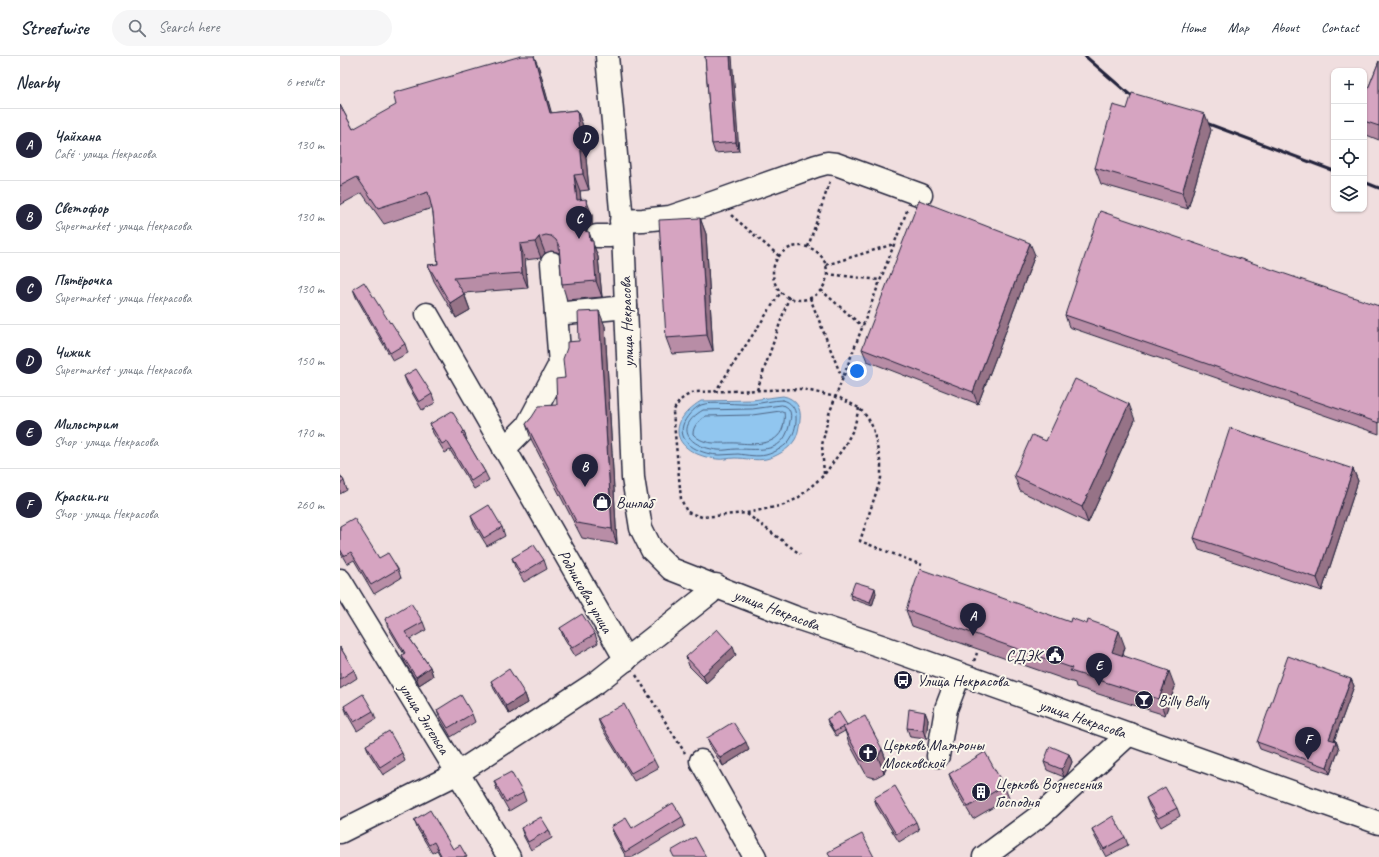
<!DOCTYPE html>
<html lang="en">
<head>
<meta charset="utf-8">
<style>
  :root { --surface:#fff; --page:#f6f6f7; --text:#1f2937; --muted:#747a83; --line:#e0e1e3; --accent:#22223b }
  body { margin:0; font-family:Caveat,sans-serif; background:var(--page); color:var(--text) }
  .controls { position:absolute; right:12px; top:12px; display:grid; overflow:hidden; border-radius:8px; box-shadow:0 1px 3px #0004 }
  .controls button { width:36px; height:36px; display:grid; place-items:center; padding:0; border:0; border-bottom:1px solid var(--line); background:var(--surface); color:var(--text); font:20px sans-serif }
  .you { position:absolute; left:517px; top:315px; width:14px; height:14px; margin:-10px; border:3px solid #fff; border-radius:50%; background:#1a73e8; box-shadow:0 0 0 6px #1a73e833 }
  .badge { display:grid; place-items:center; width:26px; height:26px; border-radius:50%; background:var(--accent); color:#fff; font-size:13px; font-weight:700 }
  .pin { position:absolute; translate:-50% -33px; filter:drop-shadow(0 1px 2px #0008) }
  .pin::after { content:''; position:absolute; top:21px; width:14px; height:12px; background:inherit; clip-path:polygon(0 0,100% 0,50% 100%) }
  .list { margin:0; padding:0; list-style:none }
  h2 { display:flex; justify-content:space-between; align-items:center; height:52px; margin:0; padding:0 16px; font-size:17px }
  h2 small { font-size:13px; font-weight:400; color:var(--muted) }
  .list li { display:grid; grid-template-columns:26px 1fr auto; gap:12px; align-items:center; box-sizing:border-box; height:72px; padding:0 16px; border-top:1px solid var(--line) }
  .list b { display:block; font-size:15px; white-space:nowrap }
  .list p { margin:0; font-size:13px; white-space:nowrap; color:var(--muted) }
  .list em { font-size:13px; font-style:normal; color:var(--muted) }
  .icon { flex:none; width:22px; height:22px; fill:none; stroke:currentColor; stroke-width:2; stroke-linecap:round; stroke-linejoin:round }
  .map { position:relative; flex:none; width:1039px; height:801px; overflow:hidden }
  header { display:flex; align-items:center; gap:24px; box-sizing:border-box; height:56px; padding:0 20px; background:var(--surface); border-bottom:1px solid var(--line) }
  header strong { font-size:19px }
  nav { display:flex; gap:22px; margin-inline-start:auto; font-size:14px }
  .search { width:280px; height:36px; background:var(--page); display:flex; align-items:center; gap:10px; box-sizing:border-box; padding:0 14px; border-radius:22px; color:var(--muted); font-size:15px }
  main { display:flex }
  aside { flex:1; background:var(--surface) }
  .map>svg:first-child { display:block }
  .water { fill:#91c6ef; stroke:#6584a7 }
  .lines { fill:none; stroke-linecap:round; stroke-linejoin:round }
  .shore { stroke:#4e6483; stroke-width:1 }
  .minor-casing { stroke:#22223b; stroke-width:25 }
  .path { stroke:#22223b; stroke-width:2.5; stroke-dasharray:3 3; stroke-linecap:butt }
  .minor { stroke:#fbf7ec; stroke-width:22 }
  .rail { stroke:#22223b; stroke-width:3 }
  .wall { fill:#b88da6; stroke:#22223b }
  .shaded-wall { fill:#967387; stroke:#22223b }
  .building { fill:#d6a4c1; stroke:#22223b }
  .labels { text-anchor:middle; stroke-width:4; stroke-linejoin:round; paint-order:stroke }
  .street-label { font-size:16px; fill:#22223b; stroke:#fbf7ec }
  .poi-label { font-size:16px; fill:#22223b; stroke:#fbf7ec; text-anchor:start }
</style>
</head>
<body>
<header>
<strong>Streetwise</strong>
<div class="search"><svg class="icon" aria-label="search" viewBox="0 0 24 24"><circle cx="10" cy="10" r="6"/><path d="M15 15l6 6"/></svg>Search here</div>
<nav><a>Home</a><a>Map</a><a>About</a><a>Contact</a></nav>
</header>
<main>
<aside>
<h2>Nearby<small>6 results</small></h2>
<ul class="list">
<li><span class="badge">A</span><div><b>Чайхана</b><p>Café · улица Некрасова</p></div><em>130 m</em></li>
<li><span class="badge">B</span><div><b>Светофор</b><p>Supermarket · улица Некрасова</p></div><em>130 m</em></li>
<li><span class="badge">C</span><div><b>Пятёрочка</b><p>Supermarket · улица Некрасова</p></div><em>130 m</em></li>
<li><span class="badge">D</span><div><b>Чижик</b><p>Supermarket · улица Некрасова</p></div><em>150 m</em></li>
<li><span class="badge">E</span><div><b>Мильстрим</b><p>Shop · улица Некрасова</p></div><em>170 m</em></li>
<li><span class="badge">F</span><div><b>Краски.ru</b><p>Shop · улица Некрасова</p></div><em>260 m</em></li>
</ul>
</aside>
<div class="map">
<svg width="1039" height="801" viewBox="0 0 1039 801">
  <rect width="100%" height="100%" fill="#f0dedf"/>
  <filter id="ink" filterUnits="userSpaceOnUse"><feTurbulence type="fractalNoise" baseFrequency=".025" numOctaves="2"/><feDisplacementMap in="SourceGraphic" scale="8" xChannelSelector="R" yChannelSelector="G"/><feConvolveMatrix kernelMatrix="1 2 1 2 8 2 1 2 1" color-interpolation-filters="sRGB"/></filter>
  <g filter="url(#ink)">
    <path class="water" d="M443 340C455 342 462 352 460 364 459 370 458 380 454 385 449 393 436 401 426 403 416 405 405 402 395 402 389 402 383 404 377 403 336 398 322 369 361 345L412 344Z"/>
    <g class="lines">
      <g class="shore">
        <path d="M443 344C460 348 458 370 451 382 447 390 434 397 426 399 417 401 407 399 398 398 392 398 386 399 380 399 364 399 337 389 343 369 345 362 354 352 361 349 371 345 400 349 413 348 423 347 433 344 443 344Z"/>
        <path d="M442 349C450 350 452 358 450 365 445 399 421 393 396 393 390 393 384 395 378 394 349 391 333 372 363 354L412 353Z"/>
        <path d="M442 355 444 356C445 361 444 366 443 371 437 391 413 388 397 387 382 386 365 391 353 378 353 370 359 364 366 360L412 359Z"/>
      </g>
      <defs>
        <g id="minor">
          <polyline points="267,0 283,176 293,422 301,472 312,494 331,513 454,561 541,590 1039,767"/>
          <polyline points="281,165 303,164 330,161 375,146 476,110 487,107 496,108 581,139"/>
          <polyline points="257,180 270,180 283,176"/>
          <polyline points="87,258 286,604"/>
          <polyline points="216,258 286,251"/>
          <polyline points="164,393 187,370 220,308 212,207"/>
          <polyline points="0,524 169,801"/>
          <polyline points="598,700 606,653 619,619"/>
          <polyline points="361,705 415,801"/>
          <polyline points="0,776 118,717 257,626 370,537 376,529"/>
          <polyline points="644,801 702,758 789,678"/>
        </g>
      </defs>
      <use href="#minor" class="minor-casing"/>
      <g class="path">
        <polyline points="391,159 439,200"/>
        <circle cx="460" cy="217" r="27"/>
        <polyline points="468,191 490,125"/>
        <polyline points="486,209 554,188"/>
        <polyline points="487,218 540,224"/>
        <polyline points="481,234 522,270"/>
        <polyline points="470,242 502,322"/>
        <polyline points="417,334 449,241"/>
        <polyline points="375,336 441,236"/>
        <path d="M519 352 514 372 504 391 484 419 458 442 444 449 407 457 362 461 347 456 341 443 333 356C339 344 342 341 355 336L462 333 500 342 519 352 528 362 533 372 541 409V422L520 485 582 509"/>
        <polyline points="484,418 482,389 489,358 568,152"/>
        <polyline points="407,458 460,498"/>
        <polyline points="634,605 637,597"/>
        <polyline points="296,619 345,697"/>
      </g>
      <use href="#minor" class="minor"/>
      <g class="rail">
        <polyline points="745,0 790,39 801,43"/>
        <polyline points="858,64 994,115"/>
        <polyline points="1024,126 1039,132"/>
      </g>
    </g>
    <g class="wall">
      <polygon points="365,0 399,95 375,97 372,88"/>
      <polygon points="1039,5 1039,84 1024,78 1024,43"/>
      <polygon points="199,12 211,57 237,54 243,70 249,134 240,135 241,144 252,159 252,169 246,173 246,175 252,185 258,201 262,241 227,244 222,228 219,197 217,196 211,195 205,197 201,202 185,204 188,232 124,237 130,254 116,262 94,225 88,209 98,208 93,157 92,152 44,168 22,137 0,149 0,49 13,73"/>
      <polygon points="787,53 871,74 848,153 761,128 755,112"/>
      <polygon points="360,162 366,178 373,295 332,298 326,282"/>
      <polygon points="695,199 638,348 527,305 522,293"/>
      <polygon points="13,233 50,267 65,288 68,297 53,305 16,241"/>
      <polygon points="1039,250 1039,378 729,271 725,259"/>
      <polygon points="265,270 277,488 242,482 191,383 186,368 192,361 217,349 225,322 239,285"/>
      <polygon points="64,320 92,338 95,347 82,354 67,328"/>
      <polygon points="795,364 748,467 680,435 674,419 706,385"/>
      <polygon points="90,368 124,375 127,384 126,384 145,416 149,424 134,433 110,394 105,397 93,377"/>
      <polygon points="1013,413 1018,425 982,535 859,494 854,482"/>
      <polygon points="0,419 4,425 7,434 0,438"/>
      <polygon points="131,460 162,471 165,480 147,490 134,469"/>
      <polygon points="0,470 39,502 58,513 61,522 34,538 14,504 7,508 0,496"/>
      <polygon points="172,502 204,504 207,513 184,526 175,511"/>
      <polygon points="536,537 532,550 512,543 510,539"/>
      <polygon points="566,554 785,591 783,599 835,631 825,659 736,631 735,627 572,570"/>
      <polygon points="45,563 83,566 86,574 70,583 90,611 93,620 79,629 65,607 62,599 64,598 48,571"/>
      <polygon points="220,572 255,578 258,587 235,600 223,580"/>
      <polygon points="0,591 14,614 17,622 0,633"/>
      <polygon points="396,599 366,627 349,610 346,601"/>
      <polygon points="1011,623 1014,630 994,685 996,685 999,693 990,718 920,693 917,686"/>
      <polygon points="151,625 185,638 188,647 169,658 154,633"/>
      <polygon points="4,650 33,655 36,663 17,675 7,658"/>
      <polygon points="97,654 132,658 135,666 111,681 100,662"/>
      <polygon points="585,656 588,664 586,683 570,681 567,672"/>
      <polygon points="258,663 314,704 318,712 294,725 261,671"/>
      <polygon points="487,663 507,669 542,693 548,709 544,717 535,722 527,720 509,687 505,675 496,680 488,667"/>
      <polygon points="367,682 409,694 383,710 370,690"/>
      <polygon points="26,689 62,697 65,705 43,719 29,697"/>
      <polygon points="729,698 732,706 727,718 724,721 707,714 704,706"/>
      <polygon points="609,718 664,730 669,742 633,763 613,730"/>
      <polygon points="154,725 183,737 186,745 169,755 157,734"/>
      <polygon points="534,742 576,766 579,774 559,786 537,751"/>
      <polygon points="806,742 837,752 840,760 821,771 809,750"/>
      <polygon points="342,761 345,770 293,801 286,801 274,779 271,771 292,772"/>
      <polygon points="74,764 113,793 127,801 101,801 97,794 92,797 77,772"/>
      <polygon points="181,772 209,774 212,782 191,794 184,781"/>
      <polygon points="752,773 785,781 788,789 766,801 755,781"/>
    </g>
    <g class="shaded-wall">
      <polygon points="194,0 199,12 216,73 210,57"/>
      <polygon points="390,0 392,0 399,95 396,86"/>
      <polygon points="237,54 243,70 249,134 243,118"/>
      <polygon points="865,58 871,74 848,153 842,137"/>
      <polygon points="234,119 240,135 242,156 246,143 252,159 252,169 246,173 245,180 239,165"/>
      <polygon points="360,162 366,178 373,295 367,279"/>
      <polygon points="249,176 258,201 262,241 256,225"/>
      <polygon points="199,181 205,197 201,202 195,186"/>
      <polygon points="690,187 695,199 638,348 633,336"/>
      <polygon points="180,188 185,204 188,232 182,217"/>
      <polygon points="124,238 130,254 116,262 110,247"/>
      <polygon points="259,255 265,270 277,488 272,473"/>
      <polygon points="789,348 795,364 748,467 742,451"/>
      <polygon points="1013,413 1018,425 982,535 977,522"/>
      <polygon points="535,532 536,537 532,550 530,546"/>
      <polygon points="779,575 785,591 778,612 772,596"/>
      <polygon points="393,591 396,599 366,627 363,619"/>
      <polygon points="90,611 93,620 79,629 76,621"/>
      <polygon points="829,615 835,631 825,659 819,643"/>
      <polygon points="1011,623 1014,630 992,690 989,683"/>
      <polygon points="185,638 188,647 169,658 166,650"/>
      <polygon points="585,656 588,664 586,683 583,674"/>
      <polygon points="996,685 999,693 990,718 987,711"/>
      <polygon points="406,686 409,694 383,710 380,702"/>
      <polygon points="542,693 548,709 544,717 538,701"/>
      <polygon points="729,698 732,706 727,718 724,721 721,713"/>
    </g>
    <g class="building">
      <polygon points="181,0 194,0 210,57 237,54 243,118 234,119 237,144 246,143 247,153 241,158 239,165 241,171 245,175 249,176 250,185 253,185 256,225 222,228 219,190 216,184 211,180 206,179 199,181 195,186 180,188 182,217 114,222 124,238 110,247 88,209 98,208 93,157 88,136 38,152 17,121 0,130 0,49 13,73 56,49 53,37"/>
      <polygon points="365,0 390,0 396,86 372,88"/>
      <polygon points="1039,5 1039,70 1024,65 1024,43"/>
      <polygon points="792,37 865,58 842,137 755,112 773,49 787,53"/>
      <polygon points="579,144 690,187 633,336 522,293"/>
      <polygon points="760,155 1039,250 1039,367 725,259"/>
      <polygon points="360,162 367,279 326,282 319,164"/>
      <polygon points="24,226 50,267 51,266 65,288 50,297 13,233"/>
      <polygon points="259,255 272,473 237,467 186,368 192,361 199,350 217,349 216,323 225,322 223,303 227,292 227,286 239,285 238,256"/>
      <polygon points="76,313 92,338 79,346 64,320"/>
      <polygon points="735,323 789,348 742,451 674,419 692,379 706,385"/>
      <polygon points="112,355 124,375 122,377 145,416 131,425 107,385 102,388 90,368"/>
      <polygon points="890,372 1013,413 977,522 854,482"/>
      <polygon points="0,419 4,425 0,428"/>
      <polygon points="149,449 162,471 144,482 131,460"/>
      <polygon points="14,462 39,502 48,497 58,513 31,529 11,496 4,500 0,493 0,470"/>
      <polygon points="194,489 204,504 181,518 172,502"/>
      <polygon points="580,513 730,566 731,562 747,568 748,564 779,575 772,596 829,615 819,643 730,615 732,612 566,554"/>
      <polygon points="515,526 535,532 530,546 510,539"/>
      <polygon points="71,547 83,566 65,576 90,611 76,621 62,599 65,597 45,563"/>
      <polygon points="242,558 255,578 232,592 220,572"/>
      <polygon points="377,573 393,591 363,619 346,601"/>
      <polygon points="0,591 14,614 0,623"/>
      <polygon points="948,600 1011,623 989,683 996,685 987,711 917,686"/>
      <polygon points="169,613 185,638 166,650 151,625"/>
      <polygon points="23,638 33,655 14,666 4,650"/>
      <polygon points="121,639 132,658 108,672 97,654"/>
      <polygon points="284,648 314,704 291,717 258,663"/>
      <polygon points="569,653 585,656 583,674 567,672"/>
      <polygon points="499,656 507,669 494,676 487,663"/>
      <polygon points="525,660 542,693 538,701 529,706 521,704 503,671"/>
      <polygon points="393,666 406,686 380,702 367,682"/>
      <polygon points="49,675 62,697 40,711 26,689"/>
      <polygon points="710,690 729,698 724,710 721,713 704,706"/>
      <polygon points="645,696 664,730 628,751 609,718"/>
      <polygon points="171,716 183,737 166,746 154,725"/>
      <polygon points="555,730 576,766 556,778 534,742"/>
      <polygon points="825,731 837,752 818,762 806,742"/>
      <polygon points="333,747 342,761 285,796 271,771 286,762 292,772"/>
      <polygon points="90,754 113,793 120,789 127,801 102,801 94,786 89,789 74,764"/>
      <polygon points="773,760 785,781 764,793 752,773"/>
      <polygon points="201,761 209,774 188,786 181,772"/>
      <polygon points="522,778 534,801 490,801 488,796"/>
      <polygon points="355,781 366,801 334,801 331,795"/>
    </g>
  </g>
  <defs>
    <symbol id="shop-disc" viewBox="-11 -11 22 22"><circle r="9.5" fill="#22223b" stroke="#fbf7ec"/><path d="M-5-2.5h2.3a2.7 3.5 0 0 1 5.4 0H5L5.5 6h-11ZM-1.5-2.5h3a1.5 2.3 0 0 0-3 0Z" fill="#fff"/></symbol>
    <symbol id="civic-disc" viewBox="-11 -11 22 22"><circle r="9.5" fill="#22223b" stroke="#fbf7ec"/><path d="M-.6-6.5H3V-4.5H.6V-3L4-1V1h2V6H-6V1h2V-1L-.6-3ZM-1.2 2.5V6h2.4V2.5Z" fill="#fff"/></symbol>
    <symbol id="bus-disc" viewBox="-11 -11 22 22"><circle r="9.5" fill="#22223b" stroke="#fbf7ec"/><path d="M-5-6H5V4H4V6H2V4H-2V6H-4V4H-5ZM-3.5-4V0h7V-4ZM-3.5 1.2v1.5H-2V1.2ZM2 1.2v1.5H3.5V1.2Z" fill="#fff"/></symbol>
    <symbol id="bar-disc" viewBox="-11 -11 22 22"><circle r="9.5" fill="#22223b" stroke="#fbf7ec"/><path d="M-6-5H6L.8 .8V4.5H3.5V6h-7V4.5H-.8V.8Z" fill="#fff"/></symbol>
    <symbol id="church-disc" viewBox="-11 -11 22 22"><circle r="9.5" fill="#22223b" stroke="#fbf7ec"/><path d="M-1.2-6h2.4v3.5h3.3v2.4h-3.3V6h-2.4V-.1h-3.3v-2.4h3.3Z" fill="#fff"/></symbol>
    <symbol id="building-disc" viewBox="-11 -11 22 22"><circle r="9.5" fill="#22223b" stroke="#fbf7ec"/><path d="M-4-6H4V6H1V3H-1V6H-4ZM-2.5-4.3h1.7v1.8h-1.7ZM.8-4.3h1.7v1.8H.8ZM-2.5-1h1.7V.8h-1.7ZM.8-1h1.7V.8H.8Z" fill="#fff"/></symbol>
  </defs>
  <g fill-rule="evenodd">
    <use href="#shop-disc" x="251" y="435" width="22" height="22"/>
    <use href="#civic-disc" x="704" y="588" width="22" height="22"/>
    <use href="#bus-disc" x="552" y="613" width="22" height="22"/>
    <use href="#bar-disc" x="793" y="633" width="22" height="22"/>
    <use href="#church-disc" x="517" y="686" width="22" height="22"/>
    <use href="#building-disc" x="630" y="725" width="22" height="22"/>
  </g>
  <g class="labels">
    <g class="street-label">
      <text transform="translate(286 266) rotate(-92)" y="6">улица Некрасова</text>
      <text transform="translate(246 535) rotate(60)" y="6">Родниковая улица</text>
      <text transform="translate(437 553) rotate(21)" y="6">улица Некрасова</text>
      <text transform="translate(85 662) rotate(58)" y="6">улица Энгельса</text>
      <text transform="translate(743 662) rotate(19)" y="6">улица Некрасова</text>
    </g>
    <g class="poi-label">
      <text x="276" y="452">Винлаб</text>
      <text x="701" y="605" text-anchor="end">СДЭК</text>
      <text x="577" y="630">Улица Некрасова</text>
      <text x="818" y="650">Billy Belly</text>
      <text x="542" y="694">Церковь Матроны<tspan x="542" dy="18">Московской</tspan></text>
      <text x="655" y="733">Церковь Вознесения<tspan x="655" dy="18">Господня</tspan></text>
    </g>
  </g>
</svg>
<div class="controls">
<button>+</button>
<button>−</button>
<button><svg class="icon" aria-label="locate" viewBox="0 0 24 24"><circle cx="12" cy="12" r="6"/><path d="M12 2v4M12 18v4M2 12h4M18 12h4"/></svg></button>
<button><svg class="icon" aria-label="layers" viewBox="0 0 24 24"><path d="M12 4l9 5-9 5-9-5zM3 14l9 5 9-5"/></svg></button>
</div>
<div class="you"></div>
<div class="pin badge" style="left:633px;top:580px">A</div>
<div class="pin badge" style="left:245px;top:431px">B</div>
<div class="pin badge" style="left:239px;top:183px">C</div>
<div class="pin badge" style="left:246px;top:102px">D</div>
<div class="pin badge" style="left:759px;top:630px">E</div>
<div class="pin badge" style="left:968px;top:704px">F</div>
</div>
</main>
</body>
</html>
